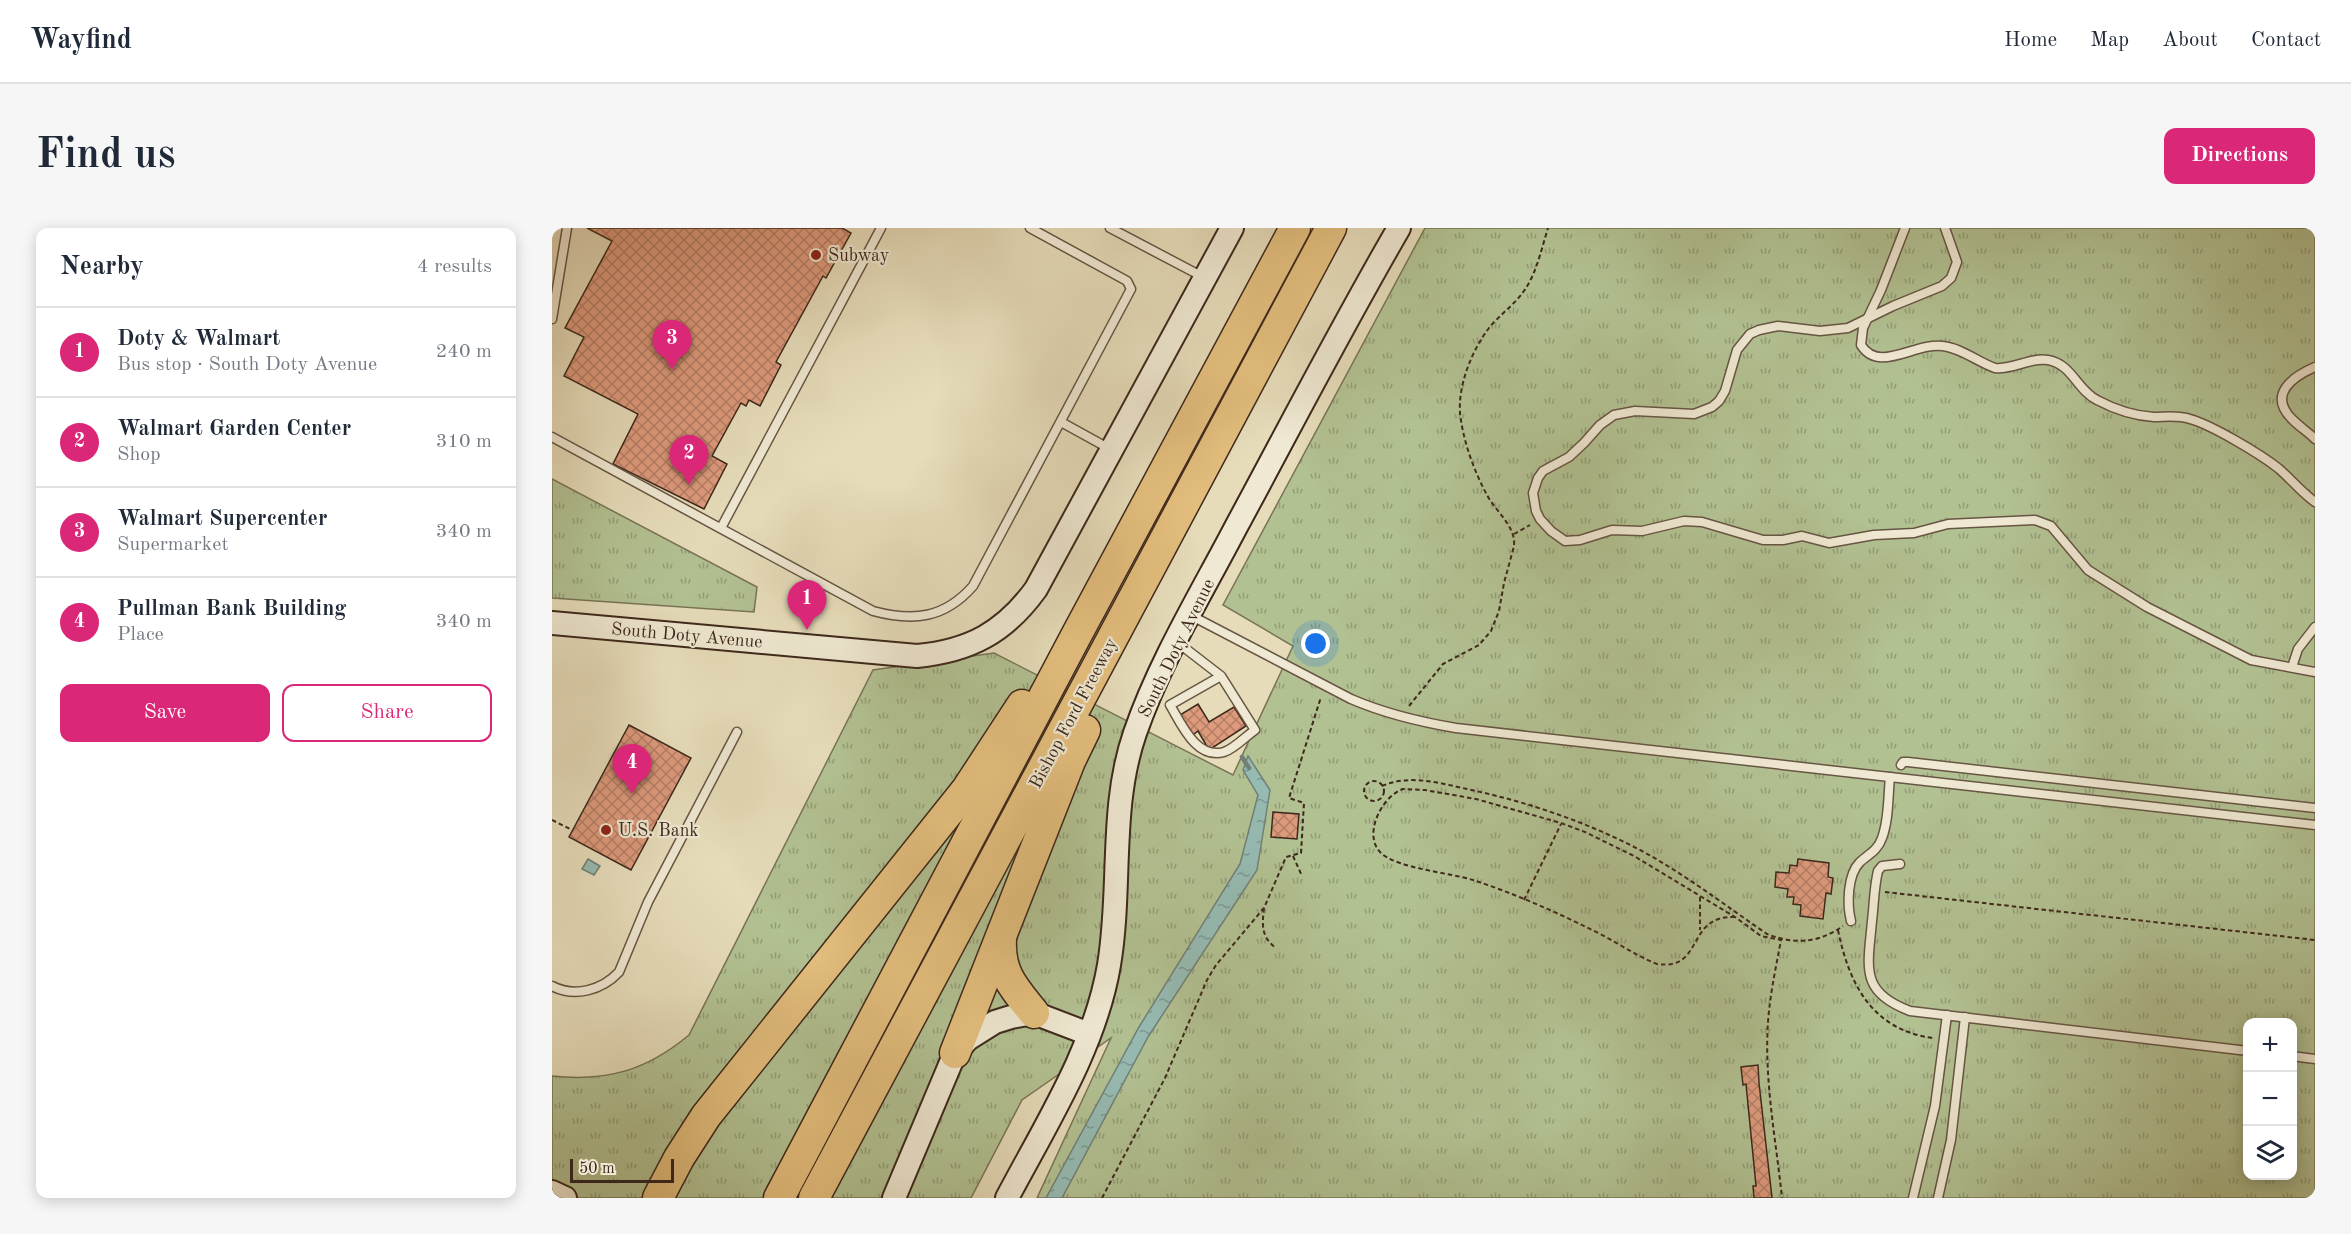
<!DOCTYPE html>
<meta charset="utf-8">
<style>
:root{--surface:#fff;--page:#f6f6f7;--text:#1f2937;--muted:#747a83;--line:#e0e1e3;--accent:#db2777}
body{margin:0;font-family:"Old Standard TT",serif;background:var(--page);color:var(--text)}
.controls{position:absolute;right:18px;bottom:18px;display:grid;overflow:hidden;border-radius:12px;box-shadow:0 3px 15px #0003}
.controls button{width:54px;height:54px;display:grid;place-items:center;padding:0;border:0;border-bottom:2px solid var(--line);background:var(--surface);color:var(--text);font:30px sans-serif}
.scale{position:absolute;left:18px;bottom:15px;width:104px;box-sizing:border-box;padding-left:6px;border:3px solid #3d281b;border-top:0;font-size:16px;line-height:21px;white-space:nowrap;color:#3d281b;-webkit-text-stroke:4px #efe8d2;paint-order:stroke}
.you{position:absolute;left:764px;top:416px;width:21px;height:21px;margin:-15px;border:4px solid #fff;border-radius:50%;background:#1a73e8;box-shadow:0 0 0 9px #1a73e833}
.badge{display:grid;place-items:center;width:39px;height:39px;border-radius:50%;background:var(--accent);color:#fff;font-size:20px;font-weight:700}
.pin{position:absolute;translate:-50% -50px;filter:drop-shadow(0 2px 3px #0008)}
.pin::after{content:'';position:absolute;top:32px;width:21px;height:18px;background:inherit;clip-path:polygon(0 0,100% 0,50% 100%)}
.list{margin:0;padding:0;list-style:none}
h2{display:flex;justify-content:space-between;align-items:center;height:78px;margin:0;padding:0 24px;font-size:26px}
h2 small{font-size:20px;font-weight:400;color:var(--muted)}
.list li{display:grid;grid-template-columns:39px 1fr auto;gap:18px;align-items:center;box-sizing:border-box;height:90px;padding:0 24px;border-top:2px solid var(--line)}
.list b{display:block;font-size:22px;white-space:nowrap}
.list p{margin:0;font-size:20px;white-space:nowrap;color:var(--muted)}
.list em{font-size:20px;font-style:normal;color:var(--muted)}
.actions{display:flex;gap:12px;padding:18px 24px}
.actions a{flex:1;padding:14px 0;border:2px solid var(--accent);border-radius:12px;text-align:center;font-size:21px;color:var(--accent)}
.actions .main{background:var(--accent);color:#fff}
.icon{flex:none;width:33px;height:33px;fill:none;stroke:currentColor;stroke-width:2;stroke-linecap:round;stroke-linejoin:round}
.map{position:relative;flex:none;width:1763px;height:970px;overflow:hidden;border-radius:12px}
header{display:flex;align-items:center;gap:36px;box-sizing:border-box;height:84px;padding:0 30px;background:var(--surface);border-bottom:2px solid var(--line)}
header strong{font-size:28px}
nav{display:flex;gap:33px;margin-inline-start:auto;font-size:21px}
.intro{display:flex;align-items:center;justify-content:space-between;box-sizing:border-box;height:144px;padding:0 36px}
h1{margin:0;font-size:42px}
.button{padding:15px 27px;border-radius:12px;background:var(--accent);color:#fff;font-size:21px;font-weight:700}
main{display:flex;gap:36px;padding:0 36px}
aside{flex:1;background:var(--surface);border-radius:12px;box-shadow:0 3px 15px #0003}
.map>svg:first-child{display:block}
.grass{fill:url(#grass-tufts);stroke:#787456;stroke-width:1.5;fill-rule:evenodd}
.water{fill:url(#water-ripples);stroke:#728076;stroke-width:1.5}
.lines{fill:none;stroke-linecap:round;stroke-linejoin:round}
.stream{stroke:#728076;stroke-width:4.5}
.building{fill:url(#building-cross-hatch);stroke:#3d281b;stroke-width:1.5}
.lane-casing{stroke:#675543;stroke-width:11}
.secondary-casing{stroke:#3d281b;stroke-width:26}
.highway-casing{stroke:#3d281b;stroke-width:33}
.path{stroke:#3d281b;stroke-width:2;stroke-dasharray:4.5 3;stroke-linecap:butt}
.lane{stroke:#efe8d2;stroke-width:8}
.secondary{stroke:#efe8d2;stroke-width:22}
.highway{stroke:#e3be7d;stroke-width:30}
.poi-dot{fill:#8f2418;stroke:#efe8d2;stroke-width:2}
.labels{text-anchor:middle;stroke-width:4.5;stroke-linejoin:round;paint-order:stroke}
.poi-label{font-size:18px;fill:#3d281b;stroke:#efe8d2;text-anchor:start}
.street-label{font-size:18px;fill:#3d281b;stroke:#efe8d2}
</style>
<header>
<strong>Wayfind</strong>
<nav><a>Home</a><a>Map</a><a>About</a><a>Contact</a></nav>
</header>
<div class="intro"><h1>Find us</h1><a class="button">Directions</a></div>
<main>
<aside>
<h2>Nearby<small>4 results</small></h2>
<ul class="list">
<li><span class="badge">1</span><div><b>Doty &amp; Walmart</b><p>Bus stop · South Doty Avenue</p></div><em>240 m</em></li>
<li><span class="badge">2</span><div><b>Walmart Garden Center</b><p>Shop</p></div><em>310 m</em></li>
<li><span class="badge">3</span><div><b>Walmart Supercenter</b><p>Supermarket</p></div><em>340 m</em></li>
<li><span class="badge">4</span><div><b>Pullman Bank Building</b><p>Place</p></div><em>340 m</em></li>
</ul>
<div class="actions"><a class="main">Save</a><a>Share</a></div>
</aside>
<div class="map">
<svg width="1763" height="970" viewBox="0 0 1763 970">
<defs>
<pattern id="grass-tufts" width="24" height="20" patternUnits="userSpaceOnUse" patternTransform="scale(1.5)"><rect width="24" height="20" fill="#b2c192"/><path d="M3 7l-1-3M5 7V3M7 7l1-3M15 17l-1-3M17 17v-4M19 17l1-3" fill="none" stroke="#929d76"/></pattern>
<pattern id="water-ripples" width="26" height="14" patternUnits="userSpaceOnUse" patternTransform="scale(1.5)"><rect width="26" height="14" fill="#96bbb3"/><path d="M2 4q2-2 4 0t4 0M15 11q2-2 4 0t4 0" fill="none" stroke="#7c9891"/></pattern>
<pattern id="building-cross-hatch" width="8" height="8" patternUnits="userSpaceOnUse" patternTransform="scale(1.5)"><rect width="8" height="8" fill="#dd9a7c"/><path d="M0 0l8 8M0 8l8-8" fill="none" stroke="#b47e65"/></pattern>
</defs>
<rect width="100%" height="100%" fill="#e6dcba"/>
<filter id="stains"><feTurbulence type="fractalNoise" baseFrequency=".00333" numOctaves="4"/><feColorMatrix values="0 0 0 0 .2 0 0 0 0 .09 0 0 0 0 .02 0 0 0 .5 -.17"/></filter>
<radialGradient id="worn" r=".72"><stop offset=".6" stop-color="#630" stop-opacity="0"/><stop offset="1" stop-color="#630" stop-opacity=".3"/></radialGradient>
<!-- grass -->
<g class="grass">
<path d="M873,0H1763V970H485L559,810L470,872L419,970H0V848C55,854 95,842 137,807L321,442L442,425L681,547L741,418L671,377ZM1696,794H1740V948H1696Z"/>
<polygon points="0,251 205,359 202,384 0,370"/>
</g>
<!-- water -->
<g class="water">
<polygon points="696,528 718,562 705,642 596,809 510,970 494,970 587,799 688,636 706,567 691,542"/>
<polygon points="36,631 48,638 42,647 30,641"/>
</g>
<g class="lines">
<!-- stream -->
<polyline class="stream" points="690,529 697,540"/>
</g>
<!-- building -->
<g class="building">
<polygon points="35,0 290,0 299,5 274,50 271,48 224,134 229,137 208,178 197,172 194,178 189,175 160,228 175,236 152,281 61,236 86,186 12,148 32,109 13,100 60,13"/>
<polygon points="646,476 657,494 682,479 694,498 657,522 646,503 641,507 628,487"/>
<polygon points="77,497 139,530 79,642 17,609"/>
<polygon points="721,584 747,586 745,611 719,609"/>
<polygon points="1246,631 1277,635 1276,649 1281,650 1279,666 1274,665 1271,691 1248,688 1249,677 1241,676 1242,669 1235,669 1236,661 1223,659 1224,644 1237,645 1238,637 1245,638"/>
<polygon points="1206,837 1207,855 1220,970 1202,970 1201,958 1204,958 1194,856 1191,857 1189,839"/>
</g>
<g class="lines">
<!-- lane casing -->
<g class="lane-casing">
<g id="lane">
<polyline points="558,0 653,50"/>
<path d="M1353,0L1329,62L1311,100L1309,117C1327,146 1363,114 1391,118C1409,120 1426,134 1443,140C1461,142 1478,129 1496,132C1520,136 1525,162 1545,172C1562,181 1583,188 1602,189C1614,189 1626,187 1638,191C1660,197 1708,226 1726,240C1739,251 1749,264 1763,274"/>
<polyline points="1393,0 1405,34 1399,50 1390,58 1341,78 1296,100 1268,103 1226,98 1207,102 1198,106 1185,122 1173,163 1167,173 1160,179 1142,186 1083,183 1062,187 1048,197 1032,215 1017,229 991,243 986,250 981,265 984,283 988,291 999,303 1013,313 1028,312 1060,302 1090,303 1132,293 1150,294 1211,312 1231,312 1250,308 1277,315 1322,307 1362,305 1396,296 1483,292 1499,298 1536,342 1595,379 1699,432 1763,444"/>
<polyline points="0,91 15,0"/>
<path d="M1763,139C1740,149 1715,167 1741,192C1748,199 1756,204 1763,211"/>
<polyline points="509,194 558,221"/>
<path d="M0,209L321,383C362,394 393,390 421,358L579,61L575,53L478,0"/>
<polyline points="169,300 329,0"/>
<path d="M638,387L799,471C834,486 868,494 904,500L1763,597"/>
<path d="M625,414L669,448L703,502C694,508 682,521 672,524C644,532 629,495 618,477L669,448"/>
<polyline points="1740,439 1746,421 1763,399"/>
<polyline points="1349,537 1351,534 1356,534 1763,580"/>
<path d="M1348,636L1330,638L1326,643C1322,659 1322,677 1320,693C1316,739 1307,764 1358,783L1696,823"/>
<path d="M1299,693C1295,677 1295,647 1308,634C1317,626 1326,622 1330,610C1337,592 1336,568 1338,549"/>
<path d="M0,758C23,770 50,762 67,744L96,674L185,504"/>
<polyline points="1740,828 1763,831"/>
<polyline points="1361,970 1383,878 1395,787"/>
<polyline points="1386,970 1399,912 1413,789"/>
</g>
</g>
<!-- secondary casing -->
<g class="secondary-casing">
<g id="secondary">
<path d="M0,395L365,428C418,423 453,404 484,361L680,0"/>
<polyline points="0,964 13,970"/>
<polyline points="342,970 403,825 416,811 443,794 459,789 482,785 537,806"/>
<path d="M455,970C494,896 543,820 557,737C570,660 557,580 583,505C608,433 649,366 684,299C738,199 790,98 847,0"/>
</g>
</g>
<!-- highway casing -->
<g class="highway-casing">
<g id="highway">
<path d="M449,711C447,745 462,760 482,785"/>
<polyline points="403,825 518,533 533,502"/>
<polyline points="106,970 127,930 154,888 415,561 470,477"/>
<polyline points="227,970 525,406 743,0"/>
<polyline points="262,970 779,0"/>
</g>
</g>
<!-- path -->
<g class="path">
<polyline points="962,306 978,297"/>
<path d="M857,478L891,436L927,417L939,403L947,383L952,355L962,318C964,298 944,284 935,267C922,243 911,213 908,185C906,157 920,122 937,100C948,86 964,76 974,60C985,43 990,19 996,0"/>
<circle cx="822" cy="563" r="10"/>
<path d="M830,558C858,546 887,555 915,561C976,574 1035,594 1090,623C1134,647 1174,678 1215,706C1243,717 1267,715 1291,698"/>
<polyline points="0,592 20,602"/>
<polyline points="741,628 750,648"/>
<polyline points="1333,664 1763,712"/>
<polyline points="1148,669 1148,702"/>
<polyline points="972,672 1009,596"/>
<path d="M712,680C710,697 709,709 724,720"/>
<path d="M1183,689C1133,687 1153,743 1105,736C1082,727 1062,712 1040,702C1002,683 961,665 921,652C899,645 844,640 829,625C810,607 830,568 851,561L873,562L924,571L1009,595L1033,604L1082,628L1183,689L1209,708L1229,712C1224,739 1218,766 1216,794C1212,852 1224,912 1230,970"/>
<path d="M1286,702C1297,756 1320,802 1381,810"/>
<polyline points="550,970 613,850 655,752 664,737 712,680 734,629 749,625 752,575 737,570 769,469"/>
</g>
<!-- lane -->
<use href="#lane" class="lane"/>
<!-- secondary -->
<use href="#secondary" class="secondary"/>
<!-- highway -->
<use href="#highway" class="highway"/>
</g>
<!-- markers -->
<g class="poi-dot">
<circle cx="264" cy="27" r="6"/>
<circle cx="54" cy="602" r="6"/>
</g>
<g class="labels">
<!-- poi labels -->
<g class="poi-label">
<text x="276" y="33">Subway</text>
<text x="66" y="608">U.S. Bank</text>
</g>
<!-- street labels -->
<g class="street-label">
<text transform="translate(135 407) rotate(5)" y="6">South Doty Avenue</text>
<text transform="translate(624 420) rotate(-64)" y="6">South Doty Avenue</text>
<text transform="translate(521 485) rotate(-62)" y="6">Bishop Ford Freeway</text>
</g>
</g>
<rect width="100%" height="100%" filter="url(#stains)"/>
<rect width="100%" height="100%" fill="url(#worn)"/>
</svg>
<div class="controls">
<button>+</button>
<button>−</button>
<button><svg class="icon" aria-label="layers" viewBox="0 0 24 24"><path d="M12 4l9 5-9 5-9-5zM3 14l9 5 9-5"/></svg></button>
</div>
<div class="scale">50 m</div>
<div class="you"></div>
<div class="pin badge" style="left:255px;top:402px">1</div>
<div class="pin badge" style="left:137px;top:257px">2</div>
<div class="pin badge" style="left:120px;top:142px">3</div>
<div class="pin badge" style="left:80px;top:566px">4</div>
</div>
</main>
